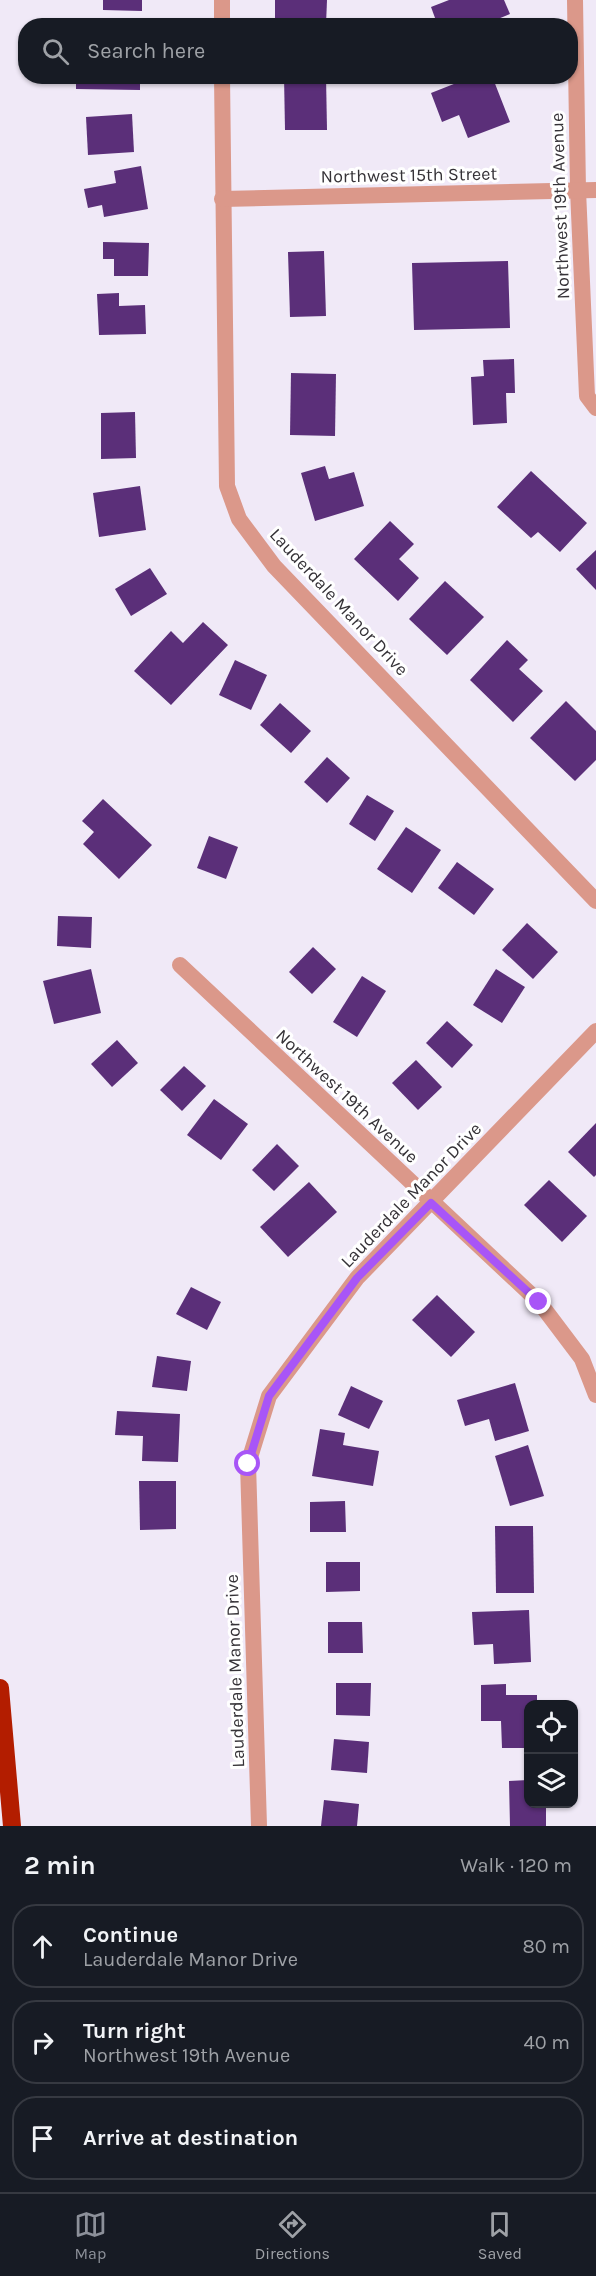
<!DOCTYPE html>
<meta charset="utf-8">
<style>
:root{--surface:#171b24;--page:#242831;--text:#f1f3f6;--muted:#9ea1a6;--line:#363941;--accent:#8c9099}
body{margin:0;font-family:Karla,sans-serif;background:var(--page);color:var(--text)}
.controls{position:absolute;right:18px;bottom:18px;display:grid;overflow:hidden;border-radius:12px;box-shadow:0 2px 4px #0004}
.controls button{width:54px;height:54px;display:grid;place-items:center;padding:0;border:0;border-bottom:2px solid var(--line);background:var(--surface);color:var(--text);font:30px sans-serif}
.stop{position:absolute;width:18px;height:18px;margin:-14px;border:4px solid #a855f7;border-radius:50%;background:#fff}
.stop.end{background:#a855f7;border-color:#fff;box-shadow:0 2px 6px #0008}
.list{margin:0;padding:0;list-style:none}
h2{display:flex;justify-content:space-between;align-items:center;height:78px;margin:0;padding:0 24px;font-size:26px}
h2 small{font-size:20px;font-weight:400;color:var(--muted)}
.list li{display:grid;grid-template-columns:39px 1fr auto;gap:18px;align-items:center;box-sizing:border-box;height:84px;margin:0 12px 12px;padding:0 12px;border:2px solid var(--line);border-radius:24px}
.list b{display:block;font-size:22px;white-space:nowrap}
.list p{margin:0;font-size:20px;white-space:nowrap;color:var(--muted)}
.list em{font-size:20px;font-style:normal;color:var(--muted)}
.icon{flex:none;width:33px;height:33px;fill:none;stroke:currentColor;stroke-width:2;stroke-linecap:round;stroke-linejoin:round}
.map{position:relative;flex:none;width:596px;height:1826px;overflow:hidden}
.search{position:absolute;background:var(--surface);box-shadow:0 2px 4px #0004;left:18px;right:18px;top:18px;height:66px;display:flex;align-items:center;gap:15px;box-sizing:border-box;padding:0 21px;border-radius:24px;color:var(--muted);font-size:22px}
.sheet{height:366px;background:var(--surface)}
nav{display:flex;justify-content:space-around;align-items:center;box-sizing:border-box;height:84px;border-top:2px solid var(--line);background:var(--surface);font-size:16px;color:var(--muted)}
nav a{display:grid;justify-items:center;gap:3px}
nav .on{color:var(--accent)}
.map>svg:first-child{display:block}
.building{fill:#5b2f79}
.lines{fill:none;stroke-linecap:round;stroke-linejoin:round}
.minor{stroke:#db988a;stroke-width:16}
.motorway{stroke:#b31d00;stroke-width:18}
.route{stroke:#a855f7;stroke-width:8}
.labels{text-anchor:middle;stroke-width:6;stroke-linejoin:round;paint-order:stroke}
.street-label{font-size:18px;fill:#353237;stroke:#fff}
</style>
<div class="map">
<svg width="596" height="1826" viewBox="0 0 596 1826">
<rect width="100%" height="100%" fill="#f0e9f7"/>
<!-- building -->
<g class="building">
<polygon points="103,0 142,0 142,11 103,10"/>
<polygon points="275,0 327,0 326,25 275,24"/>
<polygon points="449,0 504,0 510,14 481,26 438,26 431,7"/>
<polygon points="76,76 140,76 140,90 76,89"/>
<polygon points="284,76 326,76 327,130 285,130"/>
<polygon points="474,76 492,76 510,122 468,138 459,115 442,122 431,93"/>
<polygon points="132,114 134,152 88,155 86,117"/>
<polygon points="141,166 148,209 104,217 102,205 88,208 84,189 116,183 114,171"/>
<polygon points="103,242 149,243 148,276 114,276 114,259 103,259"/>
<polygon points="324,251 326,316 290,317 288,252"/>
<polygon points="508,261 510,328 414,330 412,263"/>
<polygon points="119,293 119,306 145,305 146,334 99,335 97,294"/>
<polygon points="514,359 515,393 506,393 507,423 473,425 471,377 484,376 483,360"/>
<polygon points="291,373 336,374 335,436 290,435"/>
<polygon points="135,412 136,458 101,459 101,413"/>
<polygon points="325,466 329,479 354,472 364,506 315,521 301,473"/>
<polygon points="531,471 587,523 560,552 538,532 531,538 497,507"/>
<polygon points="140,486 146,530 99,537 93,493"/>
<polygon points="390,521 414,544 399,559 419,578 398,601 354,559"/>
<polygon points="596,550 596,590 576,569"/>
<polygon points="150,568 167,594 131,616 115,589"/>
<polygon points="445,581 484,617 447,655 409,619"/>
<polygon points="203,622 228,645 171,705 134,671 171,631 183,643"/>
<polygon points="507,640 528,660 519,669 543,691 513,722 470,680"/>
<polygon points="235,660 267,675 251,710 219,695"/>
<polygon points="566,701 596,731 596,760 575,781 530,738"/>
<polygon points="280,703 311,731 291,753 260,725"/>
<polygon points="327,757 350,778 327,803 304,782"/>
<polygon points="367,795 394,811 375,841 349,824"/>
<polygon points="103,799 152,845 119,879 83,844 94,832 82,821"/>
<polygon points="406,827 441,850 412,893 377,869"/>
<polygon points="209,836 238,847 226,879 197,868"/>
<polygon points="457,862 494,889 474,915 438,888"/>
<polygon points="58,916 92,917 91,948 57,946"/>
<polygon points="527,923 558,952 533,979 502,950"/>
<polygon points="313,947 336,969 312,994 289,972"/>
<polygon points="91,969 101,1013 54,1024 43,981"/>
<polygon points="496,969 525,987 502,1023 473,1005"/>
<polygon points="362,976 386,991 357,1037 333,1022"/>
<polygon points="447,1021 473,1045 452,1068 426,1043"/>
<polygon points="117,1040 138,1063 112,1087 91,1064"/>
<polygon points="416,1060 442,1087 418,1110 392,1083"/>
<polygon points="184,1066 206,1086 182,1111 160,1090"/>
<polygon points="214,1099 248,1124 221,1160 187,1135"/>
<polygon points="596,1123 596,1175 594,1177 568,1152"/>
<polygon points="277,1144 299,1166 274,1191 252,1170"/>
<polygon points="549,1180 587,1216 562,1242 524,1205"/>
<polygon points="309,1182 337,1212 288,1257 260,1227"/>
<polygon points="191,1287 221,1302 207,1330 176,1314"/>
<polygon points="437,1295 475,1332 451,1357 412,1320"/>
<polygon points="157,1356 191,1361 187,1391 152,1387"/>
<polygon points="515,1383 529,1431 495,1441 489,1419 465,1426 457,1400"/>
<polygon points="351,1386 383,1401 369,1429 338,1415"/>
<polygon points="117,1411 180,1414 178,1462 142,1461 143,1436 115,1435"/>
<polygon points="320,1429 345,1433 343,1445 379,1451 373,1486 312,1476"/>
<polygon points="528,1445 544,1496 510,1506 495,1456"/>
<polygon points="139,1481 176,1481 176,1529 140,1530"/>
<polygon points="345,1501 346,1532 310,1532 310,1502"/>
<polygon points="495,1526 533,1526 534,1593 496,1593"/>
<polygon points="326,1562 360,1562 360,1591 326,1592"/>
<polygon points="529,1610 531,1662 494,1664 493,1644 474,1645 472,1612"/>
<polygon points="328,1622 362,1622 363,1653 328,1653"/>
<polygon points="336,1683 371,1683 370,1716 336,1715"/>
<polygon points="506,1684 506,1695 537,1695 537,1704 528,1704 528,1748 502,1748 501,1721 481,1721 481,1685"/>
<polygon points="334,1739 369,1742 367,1773 331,1770"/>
<polygon points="528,1780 528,1804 546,1804 546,1826 510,1826 509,1781"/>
<polygon points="324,1800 359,1804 357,1826 321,1826"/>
</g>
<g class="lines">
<!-- minor -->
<g class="minor">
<polyline points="222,0 222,26"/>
<polyline points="575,0 578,190 587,396 596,408"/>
<polyline points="222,76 227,486 239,519 274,566 596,901"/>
<polyline points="222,199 596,190"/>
<polyline points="180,965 539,1302 582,1359 596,1395"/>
<polyline points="259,1826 248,1464 269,1396 357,1278 596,1031"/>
</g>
<!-- motorway -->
<polyline class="motorway" points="0,1688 12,1826"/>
</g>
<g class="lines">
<!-- route -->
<polyline class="route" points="248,1464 269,1396 357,1278 431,1203 539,1302"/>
</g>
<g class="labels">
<!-- street labels -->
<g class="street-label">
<text transform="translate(409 175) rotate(-1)" y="6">Northwest 15th Street</text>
<text transform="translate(560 206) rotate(-92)" y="6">Northwest 19th Avenue</text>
<text transform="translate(339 602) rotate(47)" y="6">Lauderdale Manor Drive</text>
<text transform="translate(347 1096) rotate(43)" y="6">Northwest 19th Avenue</text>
<text transform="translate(411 1195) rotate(-46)" y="6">Lauderdale Manor Drive</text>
<text transform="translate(235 1671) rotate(-92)" y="6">Lauderdale Manor Drive</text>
</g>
</g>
</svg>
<div class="controls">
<button><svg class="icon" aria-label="locate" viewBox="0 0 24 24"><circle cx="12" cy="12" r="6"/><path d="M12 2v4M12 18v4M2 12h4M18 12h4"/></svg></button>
<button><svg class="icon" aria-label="layers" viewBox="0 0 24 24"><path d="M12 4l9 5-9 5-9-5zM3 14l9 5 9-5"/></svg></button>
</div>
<div class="stop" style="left:248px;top:1464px"></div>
<div class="stop end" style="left:539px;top:1302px"></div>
<div class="search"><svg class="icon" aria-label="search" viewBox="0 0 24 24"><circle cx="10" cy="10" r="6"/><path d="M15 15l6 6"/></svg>Search here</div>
</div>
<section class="sheet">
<h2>2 min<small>Walk · 120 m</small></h2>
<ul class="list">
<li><svg class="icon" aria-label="ahead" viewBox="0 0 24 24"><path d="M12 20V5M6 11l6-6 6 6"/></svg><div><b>Continue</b><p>Lauderdale Manor Drive</p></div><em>80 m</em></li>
<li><svg class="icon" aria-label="right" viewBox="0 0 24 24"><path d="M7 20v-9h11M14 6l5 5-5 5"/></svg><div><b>Turn right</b><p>Northwest 19th Avenue</p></div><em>40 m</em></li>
<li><svg class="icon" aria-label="arrive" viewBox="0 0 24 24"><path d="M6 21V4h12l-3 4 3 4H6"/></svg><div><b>Arrive at destination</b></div></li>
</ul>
</section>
<nav>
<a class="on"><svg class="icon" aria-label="map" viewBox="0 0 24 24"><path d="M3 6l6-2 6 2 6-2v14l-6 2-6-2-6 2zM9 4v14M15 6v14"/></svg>Map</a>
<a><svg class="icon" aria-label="directions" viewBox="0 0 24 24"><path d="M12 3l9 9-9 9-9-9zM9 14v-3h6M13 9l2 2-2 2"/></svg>Directions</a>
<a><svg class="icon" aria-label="saved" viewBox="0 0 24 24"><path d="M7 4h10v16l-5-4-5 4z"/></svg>Saved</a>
</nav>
